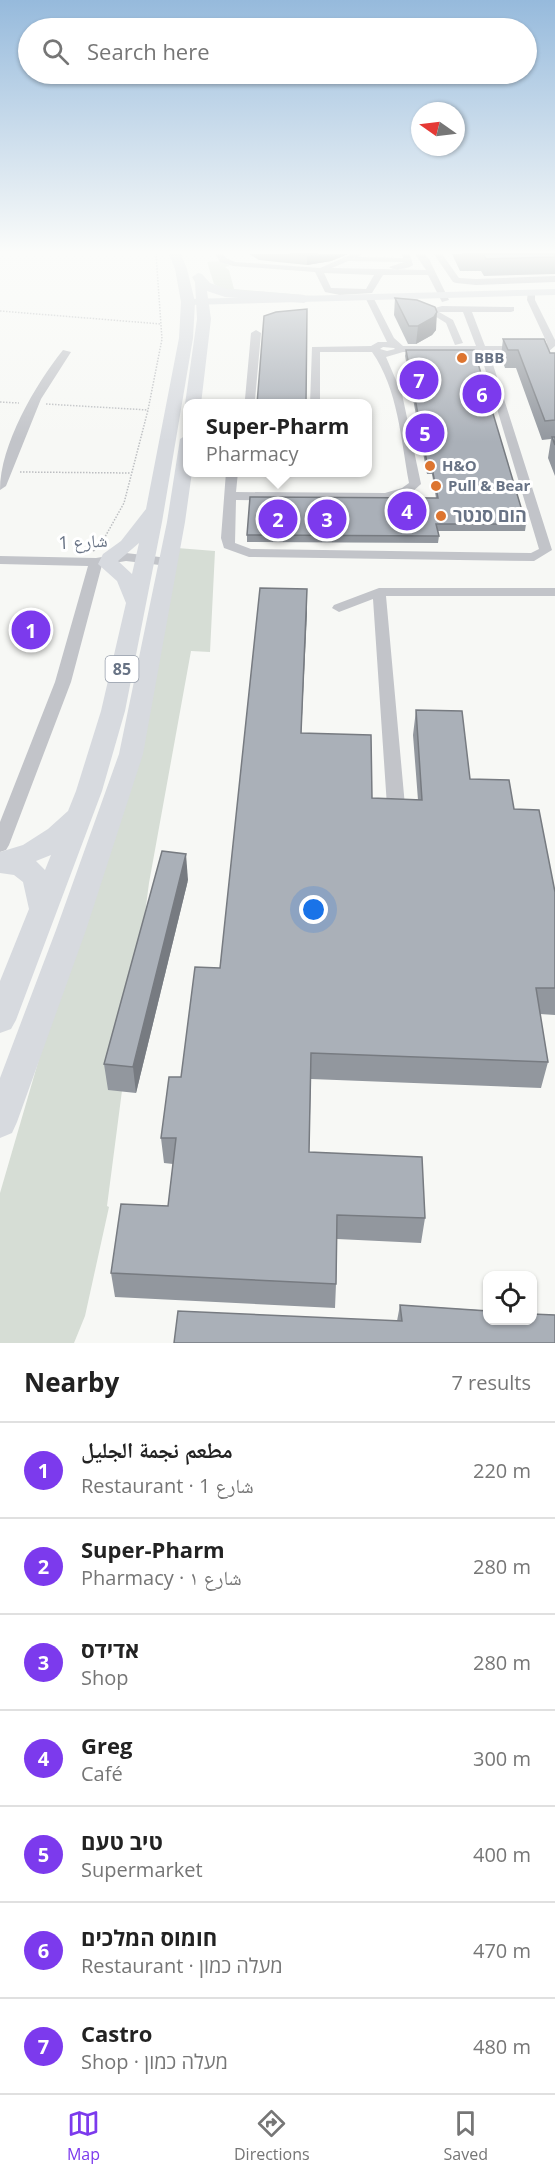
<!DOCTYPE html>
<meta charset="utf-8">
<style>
:root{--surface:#fff;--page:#f6f6f6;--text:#222;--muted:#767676;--line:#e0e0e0;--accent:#7c3aed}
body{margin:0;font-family:"Open Sans","Noto Naskh Arabic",Heebo,sans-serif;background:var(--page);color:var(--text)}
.controls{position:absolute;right:18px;bottom:18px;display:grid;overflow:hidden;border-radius:12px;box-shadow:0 2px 4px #0004}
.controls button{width:54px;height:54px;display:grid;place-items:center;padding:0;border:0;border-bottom:2px solid var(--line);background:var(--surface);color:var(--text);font:30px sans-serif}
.compass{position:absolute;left:411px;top:102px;width:54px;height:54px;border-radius:50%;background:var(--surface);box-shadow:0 2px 4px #0004;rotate:284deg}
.you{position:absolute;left:314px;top:910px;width:21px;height:21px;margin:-15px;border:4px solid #fff;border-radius:50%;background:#1a73e8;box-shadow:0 0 0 9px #1a73e833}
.badge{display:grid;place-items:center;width:39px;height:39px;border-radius:50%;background:var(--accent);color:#fff;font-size:20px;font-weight:700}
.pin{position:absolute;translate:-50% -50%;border:3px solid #fff;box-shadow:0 2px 6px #0006}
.popup{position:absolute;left:183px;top:399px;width:189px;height:78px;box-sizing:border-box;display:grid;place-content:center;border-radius:12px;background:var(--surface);filter:drop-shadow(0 2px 4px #0005);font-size:20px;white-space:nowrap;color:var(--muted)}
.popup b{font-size:22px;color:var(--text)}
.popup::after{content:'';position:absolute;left:50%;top:100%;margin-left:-12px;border:12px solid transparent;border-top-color:var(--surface)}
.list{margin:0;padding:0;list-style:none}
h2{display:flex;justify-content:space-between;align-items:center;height:78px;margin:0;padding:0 24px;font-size:26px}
h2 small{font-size:20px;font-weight:400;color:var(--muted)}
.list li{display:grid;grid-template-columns:39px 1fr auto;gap:18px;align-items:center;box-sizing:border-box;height:96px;padding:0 24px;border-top:2px solid var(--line)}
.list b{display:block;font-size:22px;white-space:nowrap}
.list p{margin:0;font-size:20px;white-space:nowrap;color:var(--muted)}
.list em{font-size:20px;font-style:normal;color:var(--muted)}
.icon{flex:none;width:33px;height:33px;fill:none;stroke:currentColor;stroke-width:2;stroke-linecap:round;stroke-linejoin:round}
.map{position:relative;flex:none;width:555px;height:1343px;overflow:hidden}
.search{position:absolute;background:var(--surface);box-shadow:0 2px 4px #0004;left:18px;right:18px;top:18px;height:66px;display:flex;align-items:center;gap:15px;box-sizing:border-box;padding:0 21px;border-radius:33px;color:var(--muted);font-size:22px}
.sheet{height:750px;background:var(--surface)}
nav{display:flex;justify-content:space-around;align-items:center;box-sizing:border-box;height:84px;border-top:2px solid var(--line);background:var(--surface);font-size:16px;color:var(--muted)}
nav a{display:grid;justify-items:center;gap:3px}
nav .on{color:var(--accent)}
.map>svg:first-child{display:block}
.green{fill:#d6ddd5}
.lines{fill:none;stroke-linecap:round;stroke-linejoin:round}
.path-far1{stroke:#bcbec1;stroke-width:1.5;stroke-dasharray:1.5 1.5;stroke-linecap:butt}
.path{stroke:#bcbec1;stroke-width:2;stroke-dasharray:3 3;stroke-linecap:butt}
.minor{fill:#c2c4c9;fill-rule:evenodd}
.major{fill:#d7dadf;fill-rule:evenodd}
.highway{fill:#d7dadf;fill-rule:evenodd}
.wall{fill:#92979e}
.shaded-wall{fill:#777b81}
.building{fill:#aab0b8;stroke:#777b81;stroke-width:1.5}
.poi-dot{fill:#dd7530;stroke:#fff;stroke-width:2}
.labels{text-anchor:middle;stroke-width:6;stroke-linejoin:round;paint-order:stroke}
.far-poi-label{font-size:15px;font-weight:bold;fill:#687385;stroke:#fff;text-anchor:start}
.shield{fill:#fff;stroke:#959daa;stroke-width:1.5}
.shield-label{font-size:16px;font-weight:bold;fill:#687385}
.poi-label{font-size:18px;font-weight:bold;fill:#687385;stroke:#fff;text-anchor:start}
.street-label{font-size:18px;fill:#687385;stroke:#fff}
</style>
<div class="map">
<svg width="555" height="1343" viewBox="0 0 555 1343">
<rect width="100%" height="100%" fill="#f7f8f5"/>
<!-- green -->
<g class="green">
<polygon points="221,261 230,266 225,267 229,270 234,289 316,296 227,292 214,284 207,262"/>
<polygon points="177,548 215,551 210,652 191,651 149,883 107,1206 109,1207 85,1316 74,1343 0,1343 0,1193 48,1028"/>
</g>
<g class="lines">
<!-- path-far1 -->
<g class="path-far1">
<polyline points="0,311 161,324"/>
<polyline points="0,402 19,403"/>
<polyline points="46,404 148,410"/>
<polyline points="20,472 131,473"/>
<polyline points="101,544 124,503 148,410 162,339 156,254"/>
</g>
<!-- path -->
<polyline class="path" points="93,551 102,543"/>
<!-- minor -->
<g class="minor">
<path d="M215,254H223L226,258L235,262L320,268L352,254H362L358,257L403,258L402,254H410L413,265C408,269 394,271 389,267L404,262L348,261L332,268L426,270L415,254H424L429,259L449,300L442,302L428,275H383L372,293L340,295L325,292L315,272L233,266L220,262ZM324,273L374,275L366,289L331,288Z"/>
<polygon points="434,254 442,254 459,278 476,279 555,276 555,282 476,285 456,283 453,282"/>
<path d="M528,291L535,293V300L555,340V346L548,352H489L552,550L534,561L249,557L224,548L221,538L226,472H238L236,492L385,493L402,488L409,483C401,440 398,389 372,352H320V404H310L312,347L371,346L378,342H387L365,297L366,295H372L394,338L403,346H476L463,312H439L453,320L463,343L455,345L446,323L430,313L431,309L442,306L514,307V311L511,312H472L485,346H545L547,343L527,300ZM383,347L394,348L395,349L387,351L380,349ZM403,352H480L539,549L531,553L251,549L235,543L236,500L386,501L410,494L421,484L402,394L386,357Z"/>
<polygon points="256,330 261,333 255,400 252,404 240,404 245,399 251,333"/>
<path d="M63,350L71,352L41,399L6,486L0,490C0,445 35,385 63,350Z"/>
<polygon points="126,553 168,558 175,562 168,566 126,561 102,565 71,682 9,845 6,850 0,852 0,822 55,682 88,566 0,564 0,556 96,558"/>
<polygon points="379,588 555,588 555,596 386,596 405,806 402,810 390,810 387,806 373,599 339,612 332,608 334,605"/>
</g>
<!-- major -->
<polygon class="major" points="555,289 555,295 188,305 182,302 188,299"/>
<!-- highway -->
<g class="highway">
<path d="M169,254H181L187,269L195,302L193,338L162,522L125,711L102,791L16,1020L11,1029L0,1033V981L29,909L23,882L14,875L0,873V852L23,845L48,829L68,811L76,791L101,711L126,603L117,581L98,564L103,554L121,541L146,509L179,338L181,302L175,269ZM139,543L132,574L118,561ZM51,855L45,870L36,861Z"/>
<polygon points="198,273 202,274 210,283 227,289 304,295 311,299 304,303 225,297 207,291 211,319 201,404 188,404 188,407 185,404 197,319 195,282 192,277"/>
<polygon points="188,434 188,472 192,472 185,522 143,754 86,930 17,1122 12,1133 0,1138 0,1078 56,930 119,754 167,522 180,439"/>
</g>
</g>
<!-- wall -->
<g class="wall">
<polygon points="249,254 348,254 331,261 307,265 259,260"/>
<polygon points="452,254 555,254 555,274 484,276 481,271 460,271"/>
<polygon points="395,298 436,330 432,335 416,344 408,344 394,315"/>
<polygon points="503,339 550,353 555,353 555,476 548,458 551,439 542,440 516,368 505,368 501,356"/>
<polygon points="406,350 526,524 525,531 438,531 439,536 438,543 247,542 247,535 436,498 432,474 427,474 405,356"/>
<polygon points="307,589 301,733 372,798 418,800 413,735 416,710 470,779 514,809 555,892 555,1015 540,1014 548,1062 541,1088 311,1079 309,1152 425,1218 421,1243 337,1239 336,1284 335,1308 115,1297 111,1273 168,1206 173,1164 164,1163 161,1138 220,968"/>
<polygon points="188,880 136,1093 108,1090 104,1064"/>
<polygon points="400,1305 555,1315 397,1321"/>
</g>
<!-- shaded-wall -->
<g class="shaded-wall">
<polygon points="318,254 348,254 331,261 307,265 307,256"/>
<polygon points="437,312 436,330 432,335 416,344 418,326"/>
<polygon points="307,589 307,613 300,758 301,733"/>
<polygon points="186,854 188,880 136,1093 133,1067"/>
</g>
<!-- building -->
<g class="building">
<polygon points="290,254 318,254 307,256"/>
<polygon points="462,254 555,254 555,257 486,259 483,254"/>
<polygon points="395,298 417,300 435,307 437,312 434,317 418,326 409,326"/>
<polygon points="307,309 306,404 257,404 264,316 276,312"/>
<polygon points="503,339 544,339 550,353 555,353 555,420 545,421 518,350 508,350"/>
<polygon points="406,350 474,350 526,524 436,524 439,536 247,535 250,497 438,498 432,468 428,468"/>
<polygon points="552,437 555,437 555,445"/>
<polygon points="260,588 307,589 301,733 371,735 372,798 422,800 416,710 462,711 470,779 509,780 514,809 539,810 555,892 555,988 536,988 548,1062 311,1053 309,1152 422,1157 425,1218 337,1215 336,1284 111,1273 121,1204 168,1206 176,1138 161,1138 169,1077 181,1077 195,967 220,968"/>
<polygon points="162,851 186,854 133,1067 104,1064"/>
<polygon points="400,1305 488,1311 488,1320 532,1320 532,1314 555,1315 555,1343 174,1343 178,1311 402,1321"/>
</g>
<!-- sky -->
<linearGradient id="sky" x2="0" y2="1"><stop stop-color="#96badc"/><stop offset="0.57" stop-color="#fbfcfa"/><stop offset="1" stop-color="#fbfcfa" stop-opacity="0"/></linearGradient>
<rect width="555" height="442" fill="url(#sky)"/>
<!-- markers -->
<g class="poi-dot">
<circle cx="462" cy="358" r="6"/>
<circle cx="430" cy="466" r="6"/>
<circle cx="436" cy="486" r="6"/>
<circle cx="441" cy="516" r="6"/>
</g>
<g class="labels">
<!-- far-poi labels -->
<g class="far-poi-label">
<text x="474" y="363">BBB</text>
<text x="442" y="471">H&amp;O</text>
<text x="448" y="491">Pull &amp; Bear</text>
</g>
<!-- shield labels -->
<rect class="shield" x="105.5" y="656" width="33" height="26" rx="4.5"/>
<g class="shield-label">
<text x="122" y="675">85</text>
</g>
<!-- poi labels -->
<g class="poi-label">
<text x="453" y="522">הום סנטר</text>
</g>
<!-- street labels -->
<g class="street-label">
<text transform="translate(83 542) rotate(-3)" y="6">شارع 1</text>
</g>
</g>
</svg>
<div class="controls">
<button><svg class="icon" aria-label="locate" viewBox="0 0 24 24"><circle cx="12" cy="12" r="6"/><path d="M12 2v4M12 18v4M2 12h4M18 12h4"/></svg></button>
</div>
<svg class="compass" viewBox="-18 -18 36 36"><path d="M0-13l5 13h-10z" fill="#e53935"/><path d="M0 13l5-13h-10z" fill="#767676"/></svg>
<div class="you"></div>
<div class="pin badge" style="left:31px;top:630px">1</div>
<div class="pin badge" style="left:278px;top:519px">2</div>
<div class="popup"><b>Super-Pharm</b>Pharmacy</div>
<div class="pin badge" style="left:327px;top:519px">3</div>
<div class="pin badge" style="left:407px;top:511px">4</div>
<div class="pin badge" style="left:425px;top:433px">5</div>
<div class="pin badge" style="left:482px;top:394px">6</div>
<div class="pin badge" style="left:419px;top:380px">7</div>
<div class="search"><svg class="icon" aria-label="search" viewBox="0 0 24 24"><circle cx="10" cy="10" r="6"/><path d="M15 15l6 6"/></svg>Search here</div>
</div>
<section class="sheet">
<h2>Nearby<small>7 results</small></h2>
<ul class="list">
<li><span class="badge">1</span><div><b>مطعم نجمة الجليل</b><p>Restaurant · شارع 1</p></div><em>220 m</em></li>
<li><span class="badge">2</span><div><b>Super-Pharm</b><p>Pharmacy · شارع ١</p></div><em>280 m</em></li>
<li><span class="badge">3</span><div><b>אדידס</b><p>Shop</p></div><em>280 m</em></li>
<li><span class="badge">4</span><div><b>Greg</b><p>Café</p></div><em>300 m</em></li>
<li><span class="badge">5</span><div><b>טיב טעם</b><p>Supermarket</p></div><em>400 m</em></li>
<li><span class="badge">6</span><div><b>חומוס המלכים</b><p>Restaurant · מעלה כמון</p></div><em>470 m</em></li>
<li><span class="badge">7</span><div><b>Castro</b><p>Shop · מעלה כמון</p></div><em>480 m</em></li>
</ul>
</section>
<nav>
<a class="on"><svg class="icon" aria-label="map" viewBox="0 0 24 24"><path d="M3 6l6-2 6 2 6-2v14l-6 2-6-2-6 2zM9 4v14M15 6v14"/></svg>Map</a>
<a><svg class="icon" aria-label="directions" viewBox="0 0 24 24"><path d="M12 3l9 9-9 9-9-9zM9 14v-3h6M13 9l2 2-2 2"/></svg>Directions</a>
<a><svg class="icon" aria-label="saved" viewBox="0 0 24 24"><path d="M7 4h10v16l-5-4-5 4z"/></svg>Saved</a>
</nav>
